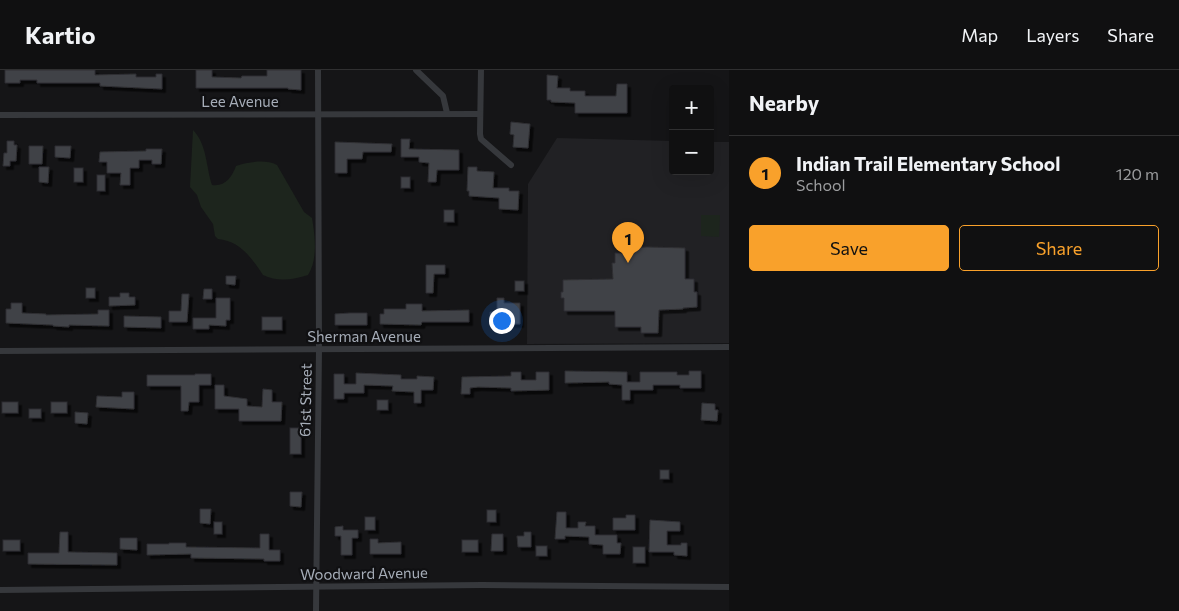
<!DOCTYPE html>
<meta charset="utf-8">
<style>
:root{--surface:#101011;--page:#19191a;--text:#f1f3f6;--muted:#9c9d9f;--line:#303031;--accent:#f9a12b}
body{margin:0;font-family:Commissioner,sans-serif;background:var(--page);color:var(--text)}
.controls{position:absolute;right:15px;top:15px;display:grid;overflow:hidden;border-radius:5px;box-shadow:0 5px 20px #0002}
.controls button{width:45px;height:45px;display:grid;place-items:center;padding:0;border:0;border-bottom:1px solid var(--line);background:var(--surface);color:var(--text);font:25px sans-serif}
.you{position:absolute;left:501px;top:250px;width:18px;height:18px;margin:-12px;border:4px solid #fff;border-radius:50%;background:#1a73e8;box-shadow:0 0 0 8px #1a73e833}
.badge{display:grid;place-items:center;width:32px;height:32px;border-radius:50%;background:var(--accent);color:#111;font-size:16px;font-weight:700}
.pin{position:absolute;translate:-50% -41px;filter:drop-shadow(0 1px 2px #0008)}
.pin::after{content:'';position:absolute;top:26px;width:18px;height:15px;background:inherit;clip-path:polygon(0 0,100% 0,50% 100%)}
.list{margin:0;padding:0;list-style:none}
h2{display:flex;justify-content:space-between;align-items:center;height:65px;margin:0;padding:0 20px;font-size:21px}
h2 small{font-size:16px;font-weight:400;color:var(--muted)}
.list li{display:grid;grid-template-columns:32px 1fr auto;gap:15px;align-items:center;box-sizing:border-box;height:75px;padding:0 20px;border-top:1px solid var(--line)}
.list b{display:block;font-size:19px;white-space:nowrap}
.list p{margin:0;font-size:16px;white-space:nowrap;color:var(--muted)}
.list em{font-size:16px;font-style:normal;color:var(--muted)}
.actions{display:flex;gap:10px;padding:15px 20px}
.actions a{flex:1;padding:11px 0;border:1px solid var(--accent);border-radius:5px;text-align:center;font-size:18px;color:var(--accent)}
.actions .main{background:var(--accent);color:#111}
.map{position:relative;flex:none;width:729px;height:541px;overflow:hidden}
header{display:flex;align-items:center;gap:30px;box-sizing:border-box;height:70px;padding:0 25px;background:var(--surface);border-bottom:1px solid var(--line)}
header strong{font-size:24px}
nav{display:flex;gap:28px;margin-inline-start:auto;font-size:18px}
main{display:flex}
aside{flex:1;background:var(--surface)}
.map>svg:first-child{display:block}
.built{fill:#212124}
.green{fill:#1d251d}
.building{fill:#414347;stroke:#2f2f33;filter:url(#shadow)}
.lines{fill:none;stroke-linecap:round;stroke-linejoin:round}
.minor{stroke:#36383c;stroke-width:6}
.labels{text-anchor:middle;stroke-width:4.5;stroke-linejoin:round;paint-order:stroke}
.street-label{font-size:15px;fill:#a6adb8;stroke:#101012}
</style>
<header>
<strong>Kartio</strong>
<nav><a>Map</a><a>Layers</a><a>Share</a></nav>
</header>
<main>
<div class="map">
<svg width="729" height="541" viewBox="0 0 729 541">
<defs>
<filter id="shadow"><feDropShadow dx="3.5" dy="3.5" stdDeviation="0" flood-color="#0009"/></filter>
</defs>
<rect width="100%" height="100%" fill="#151517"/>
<!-- built -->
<polygon class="built" points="557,68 673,71 673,101 710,101 710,72 729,72 729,273 527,274 528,114"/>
<!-- green -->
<g class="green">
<path d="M193,60C207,74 206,97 212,115C225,117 232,107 236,96C249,92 265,89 277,95L304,142L312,148C315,165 318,190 308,205C293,210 277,212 263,205C251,187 240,171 218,169L215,166L213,154L201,137L197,125L190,117Z"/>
<polygon points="701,145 720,145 719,167 701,166"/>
</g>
<!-- building -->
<g class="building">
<polygon points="5,0 95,0 95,5 136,4 136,7 156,7 156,4 162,4 162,19 100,16 100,13 37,13 37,10 20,10 20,13 5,13"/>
<polygon points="196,0 212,0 212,7 241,8 242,6 267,6 267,0 301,0 301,20 288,19 288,18 196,18"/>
<polygon points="547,5 558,6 557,18 570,18 570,21 585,21 585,26 616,26 617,14 627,14 627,43 575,43 575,33 551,32 551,30 547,30"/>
<polygon points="511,52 530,54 528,78 513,77 514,65 510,64"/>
<polygon points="401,69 410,69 409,79 459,80 459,100 437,100 436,112 428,112 429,93 419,92 419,87 401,87"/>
<polygon points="7,71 14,71 14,75 17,75 16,91 10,91 10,96 3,96 4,83 7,83"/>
<polygon points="335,72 392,74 391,82 363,82 362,89 347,89 347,103 335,103"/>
<polygon points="29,76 43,76 42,94 29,94"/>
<polygon points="55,76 71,76 70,88 55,87"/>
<polygon points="146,79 162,79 161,94 152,94 152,90 139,90 139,98 130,98 130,115 120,115 121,103 107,103 107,92 99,92 100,82 146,81"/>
<polygon points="39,97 49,97 48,113 39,112"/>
<polygon points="468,97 477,97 477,101 494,102 493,118 509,118 509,121 519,121 518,140 499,139 499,128 469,126 469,121 467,121"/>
<rect x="74" y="98" width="9" height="14"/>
<rect x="97" y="105" width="8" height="16"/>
<rect x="401" y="107" width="9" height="11"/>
<rect x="444" y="140" width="10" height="12"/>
<polygon points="647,177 685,178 685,209 694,209 694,222 697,222 697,237 683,238 683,239 659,240 658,263 641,263 641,257 615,257 615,241 564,241 564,228 561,228 561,222 563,222 563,210 613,209 612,193 615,193 615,183 626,183 626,178"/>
<polygon points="426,195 445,195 445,204 434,204 433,223 426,223"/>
<polygon points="226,206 236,206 235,215 226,214"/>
<rect x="515" y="211" width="9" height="10"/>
<rect x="86" y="218" width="9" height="10"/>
<polygon points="204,219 212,219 212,229 203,229"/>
<polygon points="120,223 129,223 129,227 135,227 135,235 109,236 109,227 120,227"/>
<polygon points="182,224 189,224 187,252 169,252 169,241 181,241"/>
<polygon points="216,228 230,228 230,250 226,250 226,256 209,255 209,259 193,259 193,248 216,248"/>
<polygon points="497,228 504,228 504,233 520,233 520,254 490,254 490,242 497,242"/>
<polygon points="11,233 22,233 22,243 46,244 46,245 98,244 98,240 109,240 109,256 69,255 69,257 53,256 53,255 6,253 6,239 11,239"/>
<polygon points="406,234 422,234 422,241 469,240 469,252 422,252 421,255 380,254 380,244 384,244 384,239 406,239"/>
<polygon points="350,243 367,243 367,255 335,255 335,244"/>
<polygon points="124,246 161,247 161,258 124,257"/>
<rect x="262" y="247" width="20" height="13"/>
<polygon points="565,301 627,302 627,312 640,312 640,302 677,302 677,305 689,305 689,301 701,301 701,318 680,318 680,315 653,315 653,320 630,320 630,330 622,330 622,315 609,314 609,312 565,313"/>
<polygon points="511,302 521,302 521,310 536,310 536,302 549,302 549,320 511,321 511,318 478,317 470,318 470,324 461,324 462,307 511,306"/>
<polygon points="356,303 401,305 401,309 417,309 417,306 434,307 433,320 421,320 421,333 414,333 414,322 392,321 393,316 364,315 364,323 344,323 344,329 334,329 334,304 344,304 344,314 356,314"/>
<polygon points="195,304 211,304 211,315 199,315 199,332 189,332 188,341 181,341 181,316 147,316 147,305 195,305"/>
<polygon points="215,315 224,315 224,326 247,329 247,336 262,337 263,319 272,320 272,332 282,332 281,351 239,351 239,339 215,339"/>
<polygon points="122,322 134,322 134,339 96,337 97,326 122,327"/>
<rect x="377" y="330" width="11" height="10"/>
<rect x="2" y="332" width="16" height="11"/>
<rect x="51" y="332" width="16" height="11"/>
<polygon points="702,333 715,334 715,340 718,340 717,351 701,350"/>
<rect x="29" y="339" width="12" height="9"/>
<polygon points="75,342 88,343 87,354 75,353"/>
<rect x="290" y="358" width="11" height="26"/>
<rect x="660" y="400" width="9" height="9"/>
<polygon points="290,422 302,422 301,437 290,436"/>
<polygon points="200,439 211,439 210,454 200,453"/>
<rect x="487" y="440" width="9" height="12"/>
<polygon points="557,442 566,442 566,458 578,458 578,452 586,452 585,456 595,456 595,465 617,465 617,473 621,473 620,484 603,484 603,475 589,474 589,467 565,466 565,469 555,469"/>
<polygon points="626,445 635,445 635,460 613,460 613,448 626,448"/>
<rect x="365" y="447" width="10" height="13"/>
<polygon points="650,450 680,452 680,461 667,461 667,475 681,475 681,473 687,473 687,486 674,485 674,482 649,482"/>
<rect x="214" y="452" width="8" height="12"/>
<polygon points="343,456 343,460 358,460 358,468 352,468 352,485 341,485 341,466 335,466 335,457"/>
<polygon points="60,462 68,462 68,482 117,483 117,495 28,494 28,483 59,483"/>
<polygon points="524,462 531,462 531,477 518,477 517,466 524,466"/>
<polygon points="260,464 269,464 269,480 280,480 280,491 264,491 264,489 191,488 191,484 147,485 147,474 169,474 169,473 186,473 186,477 260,478"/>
<polygon points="492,464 503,464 503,481 491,481"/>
<polygon points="120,468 137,468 137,480 120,479"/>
<polygon points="370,469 378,469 378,473 401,472 401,484 370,484"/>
<rect x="3" y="470" width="17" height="11"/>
<rect x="462" y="470" width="16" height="12"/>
<rect x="536" y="476" width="11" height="10"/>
<rect x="633" y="477" width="12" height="16"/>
</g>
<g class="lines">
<!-- minor -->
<g class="minor">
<polyline points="416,0 443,26 447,43"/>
<polyline points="481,0 480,64 481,69 511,95"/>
<polyline points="0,45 480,44"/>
<polyline points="0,281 729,277"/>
<polyline points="0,520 482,515 729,517"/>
<polyline points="316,541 319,279 318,0"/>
</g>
</g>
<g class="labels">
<!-- street labels -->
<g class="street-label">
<text x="240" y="37">Lee Avenue</text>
<text x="364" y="272">Sherman Avenue</text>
<text transform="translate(306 330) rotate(-89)" y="5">61st Street</text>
<text transform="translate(364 504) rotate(-1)" y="5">Woodward Avenue</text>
</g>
</g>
</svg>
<div class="controls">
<button>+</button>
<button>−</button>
</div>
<div class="you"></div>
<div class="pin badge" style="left:628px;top:193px">1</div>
</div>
<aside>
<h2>Nearby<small></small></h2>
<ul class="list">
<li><span class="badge">1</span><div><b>Indian Trail Elementary School</b><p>School</p></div><em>120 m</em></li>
</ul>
<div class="actions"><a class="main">Save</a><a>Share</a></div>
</aside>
</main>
